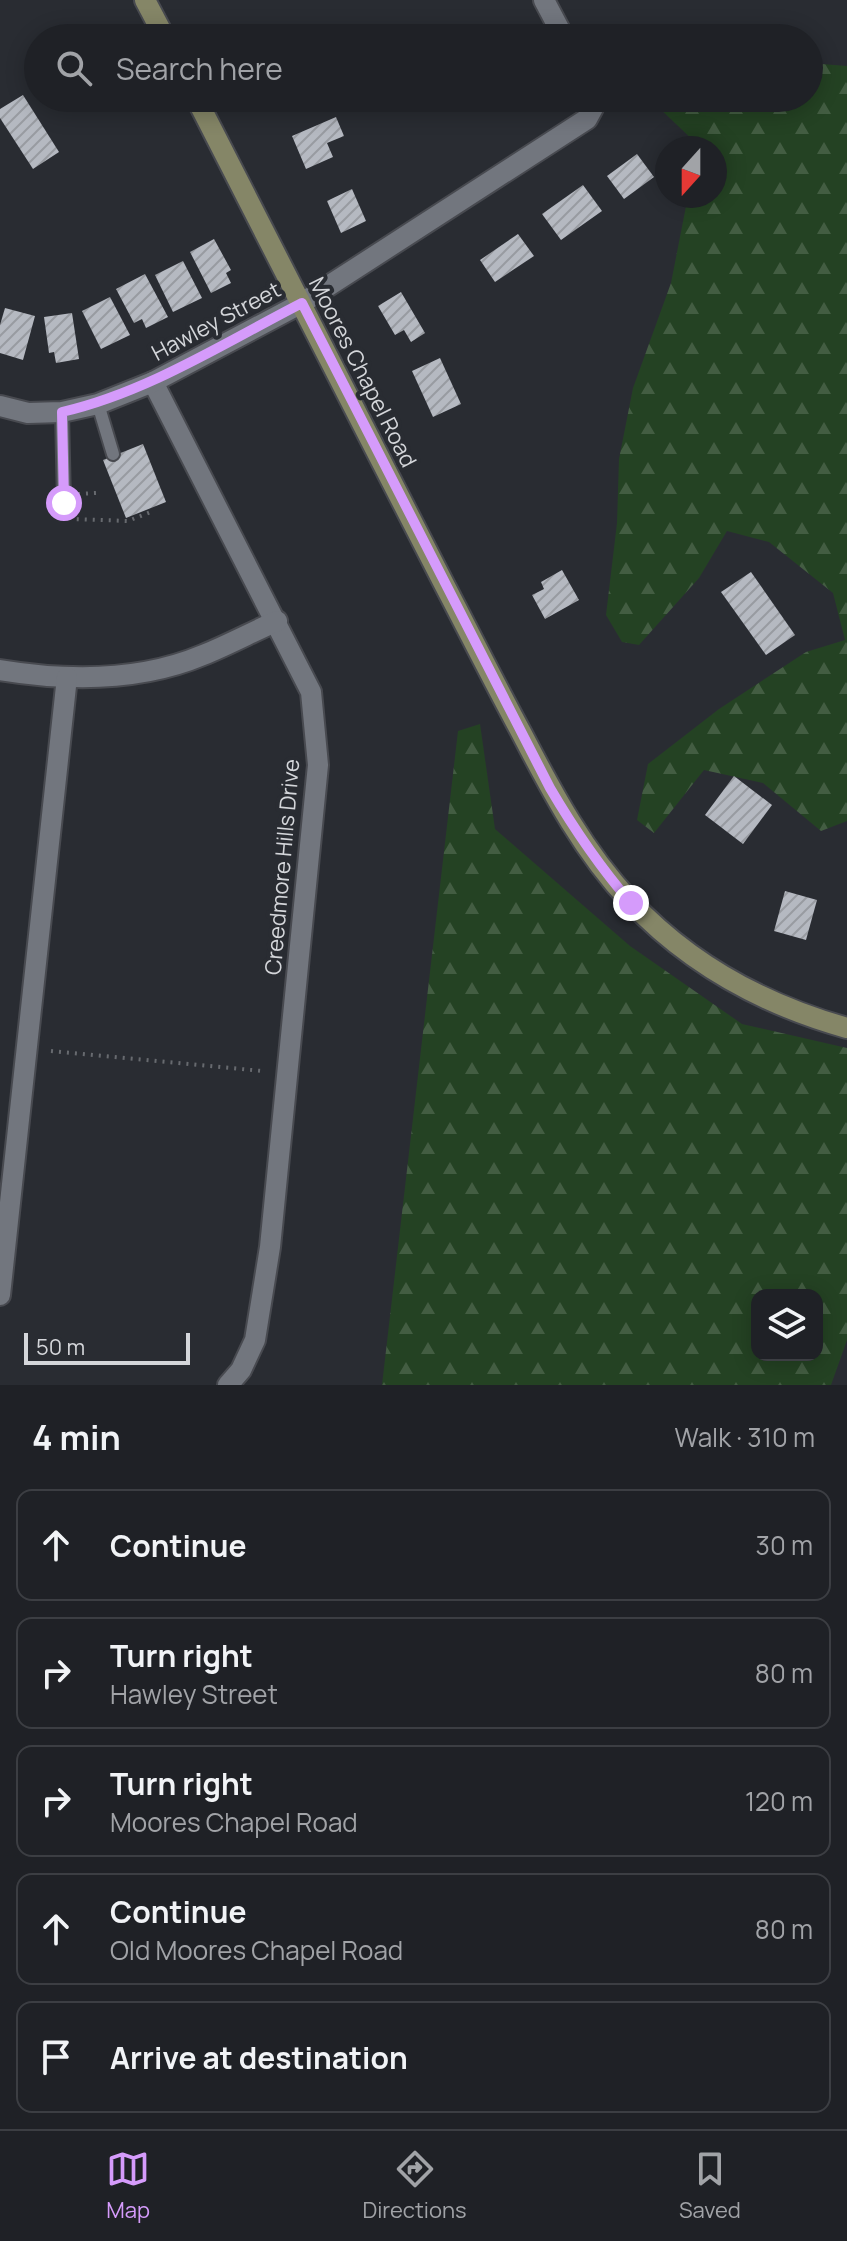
<!DOCTYPE html>
<meta charset="utf-8">
<style>
:root{--surface:#1f2126;--page:#27292e;--text:#f1f3f6;--muted:#a1a3a7;--line:#3c3e43;--accent:#d59bfb}
body{margin:0;font-family:Manrope,sans-serif;background:var(--page);color:var(--text)}
.controls{position:absolute;right:24px;bottom:24px;display:grid;overflow:hidden;border-radius:16px;box-shadow:0 4px 20px #0003}
.controls button{width:72px;height:72px;display:grid;place-items:center;padding:0;border:0;border-bottom:2px solid var(--line);background:var(--surface);color:var(--text);font:40px sans-serif}
.compass{position:absolute;left:655px;top:136px;width:72px;height:72px;border-radius:50%;background:var(--surface);box-shadow:0 4px 20px #0003;rotate:201deg}
.scale{position:absolute;left:24px;bottom:20px;width:166px;box-sizing:border-box;padding-left:8px;border:4px solid #d4d6da;border-top:0;font-size:22px;line-height:28px;white-space:nowrap;color:#d4d6da;-webkit-text-stroke:6px #292c32;paint-order:stroke}
.stop{position:absolute;width:24px;height:24px;margin:-18px;border:6px solid #d59bfb;border-radius:50%;background:#fff}
.stop.end{background:#d59bfb;border-color:#fff;box-shadow:0 2px 8px #0008}
.list{margin:0;padding:0;list-style:none}
h2{display:flex;justify-content:space-between;align-items:center;height:104px;margin:0;padding:0 32px;font-size:34px}
h2 small{font-size:26px;font-weight:400;color:var(--muted)}
.list li{display:grid;grid-template-columns:52px 1fr auto;gap:24px;align-items:center;box-sizing:border-box;height:112px;margin:0 16px 16px;padding:0 16px;border:2px solid var(--line);border-radius:16px}
.list b{display:block;font-size:30px;white-space:nowrap}
.list p{margin:0;font-size:26px;white-space:nowrap;color:var(--muted)}
.list em{font-size:26px;font-style:normal;color:var(--muted)}
.icon{flex:none;width:44px;height:44px;fill:none;stroke:currentColor;stroke-width:2;stroke-linecap:round;stroke-linejoin:round}
.map{position:relative;flex:none;width:847px;height:1385px;overflow:hidden}
.search{position:absolute;background:var(--surface);box-shadow:0 4px 20px #0003;left:24px;right:24px;top:24px;height:88px;display:flex;align-items:center;gap:20px;box-sizing:border-box;padding:0 28px;border-radius:44px;color:var(--muted);font-size:30px}
.sheet{height:744px;background:var(--surface)}
nav{display:flex;justify-content:space-around;align-items:center;box-sizing:border-box;height:112px;border-top:2px solid var(--line);background:var(--surface);font-size:22px;color:var(--muted)}
nav a{display:grid;justify-items:center;gap:4px}
nav .on{color:var(--accent)}
.map>svg:first-child{display:block}
.forest{fill:url(#forest-firs);fill-rule:evenodd}
.building{fill:url(#building-hatch)}
.lines{fill:none;stroke-linecap:round;stroke-linejoin:round}
.lane-casing{stroke:#484a50;stroke-width:16}
.street-casing{stroke:#484a50;stroke-width:24}
.secondary-casing{stroke:#484a50;stroke-width:24}
.path{stroke:#676a6f;stroke-width:4;stroke-dasharray:2 6;stroke-linecap:butt}
.lane{stroke:#72767e;stroke-width:12}
.street{stroke:#72767e;stroke-width:20}
.secondary{stroke:#858667;stroke-width:20}
.route{stroke:#d59bfb;stroke-width:10}
.labels{text-anchor:middle;stroke-width:8;stroke-linejoin:round;paint-order:stroke}
.street-label{font-size:22px;fill:#d4d6da;stroke:#292c32}
</style>
<div class="map">
<svg width="847" height="1385" viewBox="0 0 847 1385">
<defs>
<pattern id="forest-firs" width="22" height="20" patternUnits="userSpaceOnUse" patternTransform="scale(2)"><rect width="22" height="20" fill="#244223"/><path d="M5 1l3.5 6h-7zM16 11l3.5 6h-7z" fill="#435d42"/></pattern>
<pattern id="building-hatch" width="6" height="6" patternUnits="userSpaceOnUse" patternTransform="scale(2)"><rect width="6" height="6" fill="#b5b9c1"/><path d="M-1 1l2-2M0 6l6-6M5 7l2-2" fill="none" stroke="#989ba1"/></pattern>
</defs>
<rect width="100%" height="100%" fill="#292c32"/>
<!-- forest -->
<g class="forest">
<polygon points="809,63 847,66 847,821 821,831 763,783 704,770 654,833 637,820 648,764 719,709 806,652 845,640 833,593 769,542 727,531 699,578 639,645 622,642 606,615 617,523 619,459 633,388 671,283 688,196 715,196 715,148 697,148 697,144 656,105 654,98 809,98"/>
<path d="M480,724L495,829L630,946L742,1024L847,1048V1340L831,1385H382L458,731ZM757,1295H817V1355H757Z"/>
</g>
<!-- building -->
<g class="building">
<polygon points="23,95 59,152 33,169 0,118 0,109"/>
<polygon points="336,117 344,136 327,143 333,157 306,169 292,136"/>
<polygon points="637,154 654,177 624,199 607,176"/>
<polygon points="583,185 602,211 561,240 542,214"/>
<polygon points="352,189 366,221 341,233 327,201"/>
<polygon points="518,234 534,256 495,282 480,260"/>
<polygon points="214,239 231,270 226,273 231,283 211,293 190,252"/>
<polygon points="183,261 202,298 173,312 155,275"/>
<polygon points="145,274 168,317 146,328 142,319 134,323 116,289"/>
<polygon points="401,292 425,333 411,342 404,330 395,335 378,306"/>
<polygon points="110,297 130,335 101,349 82,311"/>
<polygon points="5,308 35,316 23,360 0,353 0,325"/>
<polygon points="72,313 79,359 56,363 54,352 49,353 44,317"/>
<polygon points="440,358 461,404 433,417 412,371"/>
<polygon points="143,444 166,502 126,518 103,460"/>
<polygon points="562,570 579,600 545,619 532,595 544,589 541,582"/>
<polygon points="751,572 795,635 766,655 721,592"/>
<polygon points="734,776 772,805 743,844 705,815"/>
<polygon points="785,891 817,900 806,940 774,931"/>
</g>
<g class="lines">
<!-- lane casing -->
<g class="lane-casing">
<g id="lane">
<polyline points="98,404 113,454"/>
<polyline points="62,412 64,503"/>
</g>
</g>
<!-- street casing -->
<g class="street-casing">
<g id="street">
<polyline points="544,0 564,38"/>
<polyline points="153,382 311,692 318,765 270,1247 255,1340 241,1370 228,1385"/>
<polyline points="0,406 28,413 62,412 98,404 153,382 302,303 587,119 593,108 591,98"/>
<path d="M0,670C67,681 139,682 203,655C228,645 252,632 277,621"/>
<polyline points="0,1295 67,677"/>
</g>
</g>
<!-- secondary casing -->
<g class="secondary-casing">
<g id="secondary">
<polyline points="145,0 165,38"/>
<path d="M196,98C279,259 362,421 444,584C470,634 495,684 522,734C553,794 584,852 630,901C689,964 765,1005 847,1028"/>
</g>
</g>
<!-- path -->
<g class="path">
<polyline points="78,494 96,493"/>
<polyline points="70,516 73,519 128,521 153,511"/>
<polyline points="51,1051 262,1071"/>
</g>
<!-- lane -->
<use href="#lane" class="lane"/>
<!-- street -->
<use href="#street" class="street"/>
<!-- secondary -->
<use href="#secondary" class="secondary"/>
</g>
<g class="lines">
<!-- route -->
<path class="route" d="M64,503L62,412C148,392 224,343 302,303L550,788C574,829 600,867 631,903"/>
</g>
<g class="labels">
<!-- street labels -->
<g class="street-label">
<text transform="translate(216 321) rotate(-28)" y="8">Hawley Street</text>
<text transform="translate(363 372) rotate(63)" y="8">Moores Chapel Road</text>
<text transform="translate(282 867) rotate(-85)" y="8">Creedmore Hills Drive</text>
</g>
</g>
</svg>
<div class="controls">
<button><svg class="icon" aria-label="layers" viewBox="0 0 24 24"><path d="M12 4l9 5-9 5-9-5zM3 14l9 5 9-5"/></svg></button>
</div>
<svg class="compass" viewBox="-18 -18 36 36"><path d="M0-13l5 13h-10z" fill="#e53935"/><path d="M0 13l5-13h-10z" fill="#a1a3a7"/></svg>
<div class="scale">50 m</div>
<div class="stop" style="left:64px;top:503px"></div>
<div class="stop end" style="left:631px;top:903px"></div>
<div class="search"><svg class="icon" aria-label="search" viewBox="0 0 24 24"><circle cx="10" cy="10" r="6"/><path d="M15 15l6 6"/></svg>Search here</div>
</div>
<section class="sheet">
<h2>4 min<small>Walk · 310 m</small></h2>
<ul class="list">
<li><svg class="icon" aria-label="ahead" viewBox="0 0 24 24"><path d="M12 20V5M6 11l6-6 6 6"/></svg><div><b>Continue</b></div><em>30 m</em></li>
<li><svg class="icon" aria-label="right" viewBox="0 0 24 24"><path d="M7 20v-9h11M14 6l5 5-5 5"/></svg><div><b>Turn right</b><p>Hawley Street</p></div><em>80 m</em></li>
<li><svg class="icon" aria-label="right" viewBox="0 0 24 24"><path d="M7 20v-9h11M14 6l5 5-5 5"/></svg><div><b>Turn right</b><p>Moores Chapel Road</p></div><em>120 m</em></li>
<li><svg class="icon" aria-label="ahead" viewBox="0 0 24 24"><path d="M12 20V5M6 11l6-6 6 6"/></svg><div><b>Continue</b><p>Old Moores Chapel Road</p></div><em>80 m</em></li>
<li><svg class="icon" aria-label="arrive" viewBox="0 0 24 24"><path d="M6 21V4h12l-3 4 3 4H6"/></svg><div><b>Arrive at destination</b></div></li>
</ul>
</section>
<nav>
<a class="on"><svg class="icon" aria-label="map" viewBox="0 0 24 24"><path d="M3 6l6-2 6 2 6-2v14l-6 2-6-2-6 2zM9 4v14M15 6v14"/></svg>Map</a>
<a><svg class="icon" aria-label="directions" viewBox="0 0 24 24"><path d="M12 3l9 9-9 9-9-9zM9 14v-3h6M13 9l2 2-2 2"/></svg>Directions</a>
<a><svg class="icon" aria-label="saved" viewBox="0 0 24 24"><path d="M7 4h10v16l-5-4-5 4z"/></svg>Saved</a>
</nav>
